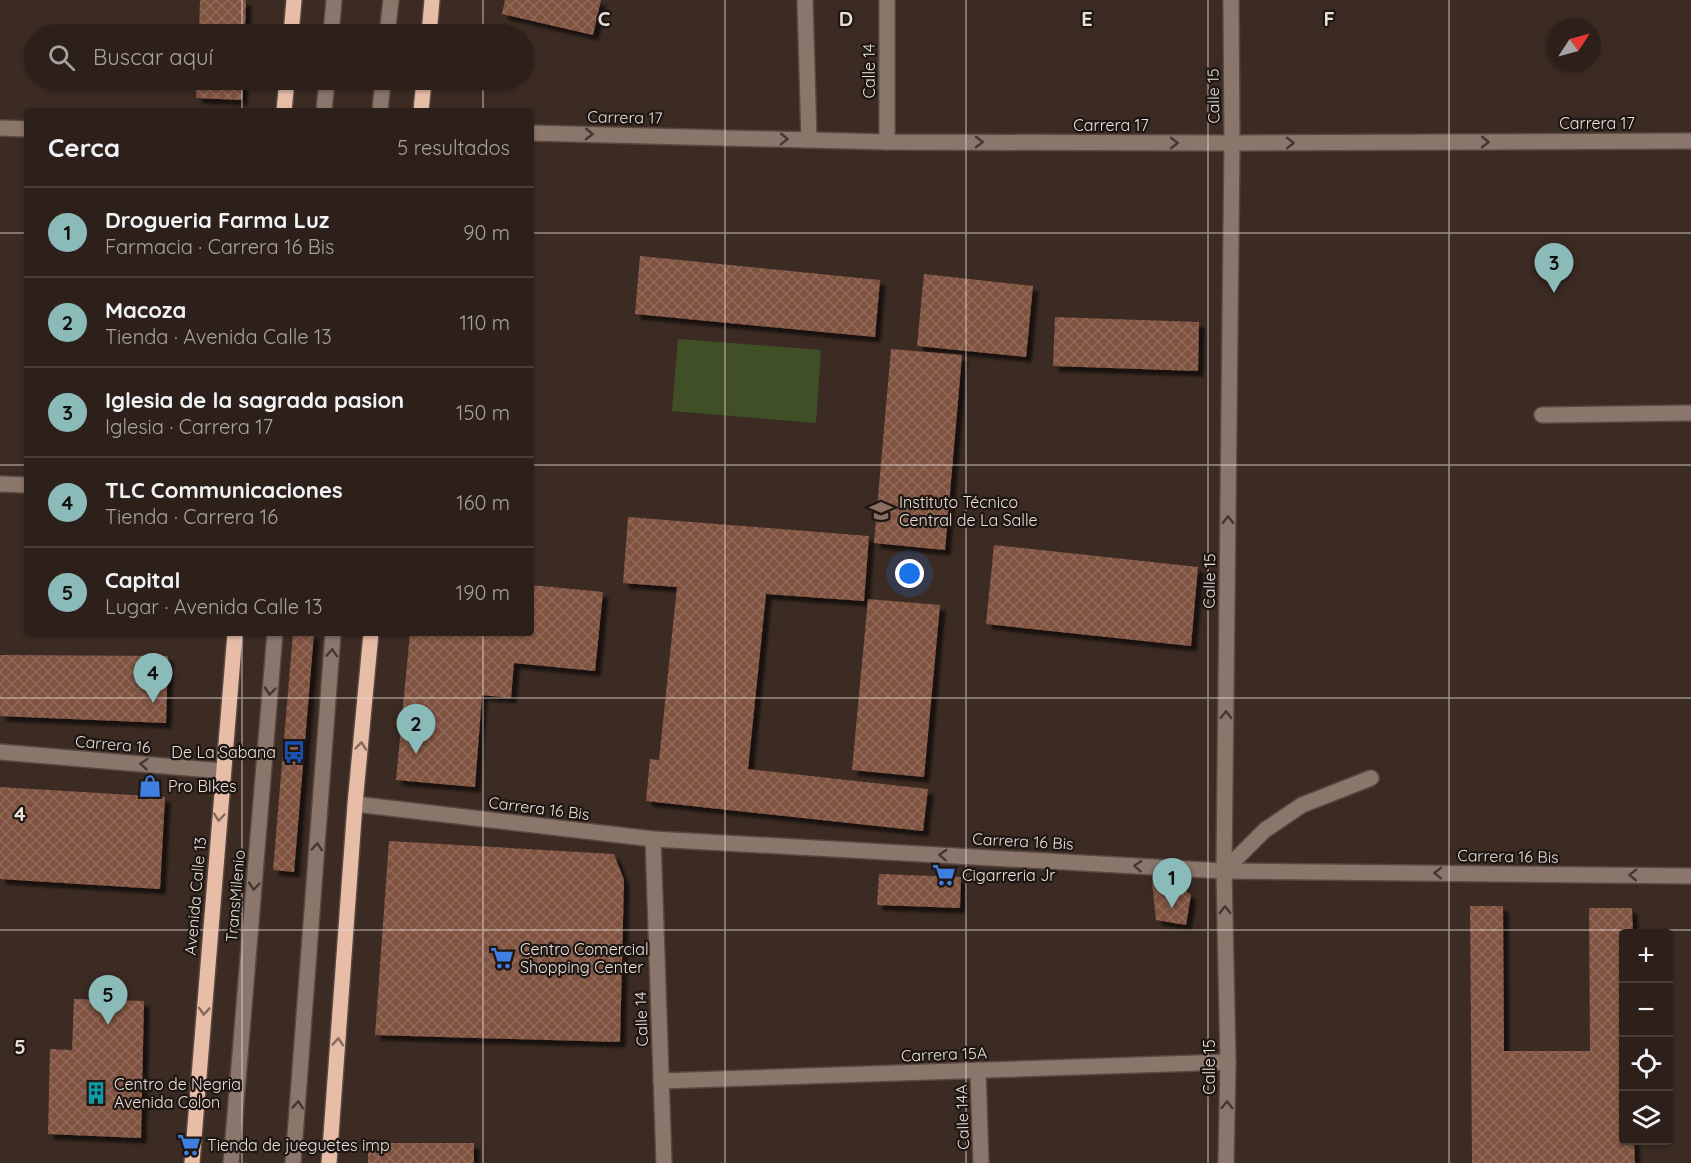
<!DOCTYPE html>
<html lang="es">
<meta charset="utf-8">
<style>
:root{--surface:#2d201a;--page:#352823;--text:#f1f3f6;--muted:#a7a3a2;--line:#483e39;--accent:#8bbbb9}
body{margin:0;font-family:Quicksand,sans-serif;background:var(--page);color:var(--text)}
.controls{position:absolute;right:18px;bottom:18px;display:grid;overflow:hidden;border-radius:6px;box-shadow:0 2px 4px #0004}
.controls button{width:54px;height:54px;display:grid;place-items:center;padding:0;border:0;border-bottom:2px solid var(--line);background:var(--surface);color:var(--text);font:30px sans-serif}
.compass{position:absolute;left:1547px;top:18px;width:54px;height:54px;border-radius:50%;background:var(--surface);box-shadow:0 2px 4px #0004;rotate:54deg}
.you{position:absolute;left:910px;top:574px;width:21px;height:21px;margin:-15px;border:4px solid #fff;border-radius:50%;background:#1a73e8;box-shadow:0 0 0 9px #1a73e833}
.badge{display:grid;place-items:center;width:39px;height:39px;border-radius:50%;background:var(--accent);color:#111;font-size:20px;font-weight:700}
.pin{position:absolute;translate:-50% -50px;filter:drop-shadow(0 2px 3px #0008)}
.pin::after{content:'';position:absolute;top:32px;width:21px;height:18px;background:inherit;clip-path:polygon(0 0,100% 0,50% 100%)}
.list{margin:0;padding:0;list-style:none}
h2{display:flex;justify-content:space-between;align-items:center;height:78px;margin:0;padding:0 24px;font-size:26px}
h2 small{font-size:20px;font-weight:400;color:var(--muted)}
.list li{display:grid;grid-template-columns:39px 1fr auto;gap:18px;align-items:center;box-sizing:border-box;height:90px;padding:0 24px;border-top:2px solid var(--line)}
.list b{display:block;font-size:22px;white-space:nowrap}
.list p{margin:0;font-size:20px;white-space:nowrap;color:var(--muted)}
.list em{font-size:20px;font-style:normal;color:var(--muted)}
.icon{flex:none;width:33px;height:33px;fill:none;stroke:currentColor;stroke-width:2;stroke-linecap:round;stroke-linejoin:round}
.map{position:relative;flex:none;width:1691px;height:1163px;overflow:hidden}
.search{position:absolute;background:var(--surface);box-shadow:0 2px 4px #0004;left:24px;top:24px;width:510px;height:66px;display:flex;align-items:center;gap:15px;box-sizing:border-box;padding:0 21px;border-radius:33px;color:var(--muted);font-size:22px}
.panel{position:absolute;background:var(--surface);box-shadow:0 2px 4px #0004;left:24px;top:108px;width:510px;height:528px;border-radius:6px}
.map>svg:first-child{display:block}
.green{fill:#414f27}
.building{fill:url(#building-cross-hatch);filter:url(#shadow)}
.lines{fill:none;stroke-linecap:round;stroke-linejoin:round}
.minor-casing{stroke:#584840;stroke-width:18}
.major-casing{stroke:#584840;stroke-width:18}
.minor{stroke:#8b766c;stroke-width:15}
.major{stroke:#e8bda8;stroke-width:15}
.oneway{stroke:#443832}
.oneway2{stroke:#826a5d}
.grid{fill:none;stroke:#eadfd9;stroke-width:1.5;stroke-opacity:0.55}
.labels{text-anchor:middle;stroke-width:4.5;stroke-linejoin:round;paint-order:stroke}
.street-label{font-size:16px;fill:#eadfd9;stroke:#1d1612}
.poi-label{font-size:16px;fill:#eadfd9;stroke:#1d1612;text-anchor:start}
.grid-label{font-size:20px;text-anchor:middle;font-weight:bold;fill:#eadfd9;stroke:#1d1612;stroke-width:4.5;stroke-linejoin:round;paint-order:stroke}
</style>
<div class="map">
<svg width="1691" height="1163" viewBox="0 0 1691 1163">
<defs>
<pattern id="building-cross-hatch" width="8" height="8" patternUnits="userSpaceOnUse" patternTransform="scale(1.5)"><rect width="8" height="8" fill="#805241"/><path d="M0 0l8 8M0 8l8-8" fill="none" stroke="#926a5c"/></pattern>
<filter id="shadow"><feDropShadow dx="5.5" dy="5.5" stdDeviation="1.5" flood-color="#0009"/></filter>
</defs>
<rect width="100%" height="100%" fill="#3c2b23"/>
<!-- green -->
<polygon class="green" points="678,339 821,350 816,423 672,411"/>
<!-- building -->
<g class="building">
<polygon points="200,0 246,0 245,34 199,34"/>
<polygon points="505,0 601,0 593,35 502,14"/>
<polygon points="197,80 243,80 242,100 196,98"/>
<polygon points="640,256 880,280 875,337 635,314"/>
<polygon points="924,274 1033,286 1026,357 917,346"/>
<polygon points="1055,317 1199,322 1198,371 1053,366"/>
<polygon points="891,349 962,355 945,550 874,543"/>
<polygon points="628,517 869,536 864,601 766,594 748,769 928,789 923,831 646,801 650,759 659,760 677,587 623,583"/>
<polygon points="994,545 1198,567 1191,646 986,624"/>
<polygon points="531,585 603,592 595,671 514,663 511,698 482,695 475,787 396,780 410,633 531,633"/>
<polygon points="868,599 940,605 924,777 852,770"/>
<polygon points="293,633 314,633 294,872 273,870"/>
<polygon points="0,655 168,656 166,723 0,716"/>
<polygon points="0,787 165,797 160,889 0,879"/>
<polygon points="389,841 614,854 624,880 620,1042 375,1035"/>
<polygon points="879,874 961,877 960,908 877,905"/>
<polygon points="1173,881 1191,895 1186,925 1156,920 1152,882"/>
<polygon points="1470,906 1503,906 1504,1051 1590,1051 1589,908 1632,908 1633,934 1624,934 1624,1140 1634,1140 1635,1163 1472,1163"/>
<polygon points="74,999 144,1001 141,1138 48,1134 50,1049 72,1050"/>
<rect x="368" y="1143" width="106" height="20"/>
</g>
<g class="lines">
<!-- minor casing -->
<g class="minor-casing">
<g id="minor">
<polyline points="805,0 809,140"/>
<polyline points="887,0 887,142"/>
<polyline points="331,34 334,0"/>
<polyline points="387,34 391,0"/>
<polyline points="324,111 327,80"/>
<polyline points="380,111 383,80"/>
<polyline points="0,128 27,129"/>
<polyline points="531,133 887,142 1232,143 1691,141"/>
<polyline points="1542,415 1691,413"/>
<polyline points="0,484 27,485"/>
<polyline points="0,752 223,771"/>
<polyline points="355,804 653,839 1224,871 1691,876"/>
<polyline points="653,839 664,1163"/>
<polyline points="1224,871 1265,830 1302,805 1371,778"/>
<polyline points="978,1070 981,1163"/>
<polyline points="661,1081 1228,1062"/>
<polyline points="231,1163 275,633"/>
<polyline points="293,1163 333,633"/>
<polyline points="1226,1163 1228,1062 1224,871 1232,143 1231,0"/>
</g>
</g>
<!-- major casing -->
<g class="major-casing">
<g id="major">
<polyline points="291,34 294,0"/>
<polyline points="429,34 432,0"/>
<polyline points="284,111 287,80"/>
<polyline points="421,111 424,80"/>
<polyline points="192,1163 235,633"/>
<polyline points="329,1163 355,804 371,633"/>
</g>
</g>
<!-- minor -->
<use href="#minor" class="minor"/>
<!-- major -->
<use href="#major" class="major"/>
</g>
<!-- one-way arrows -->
<defs><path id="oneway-chevron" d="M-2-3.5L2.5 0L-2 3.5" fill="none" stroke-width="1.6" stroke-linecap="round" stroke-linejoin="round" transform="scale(1.5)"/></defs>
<g class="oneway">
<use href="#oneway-chevron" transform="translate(589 134) rotate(1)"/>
<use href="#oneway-chevron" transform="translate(784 139) rotate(1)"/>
<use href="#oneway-chevron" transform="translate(979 142)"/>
<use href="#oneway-chevron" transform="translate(1485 142)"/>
<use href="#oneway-chevron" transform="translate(1174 143)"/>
<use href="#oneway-chevron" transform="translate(1290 143)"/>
<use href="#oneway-chevron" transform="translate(1228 520) rotate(-89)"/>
<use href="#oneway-chevron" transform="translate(332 653) rotate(-86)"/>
<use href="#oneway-chevron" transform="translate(270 691) rotate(95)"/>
<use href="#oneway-chevron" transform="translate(1226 715) rotate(-89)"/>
<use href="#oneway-chevron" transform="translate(144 764) rotate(-175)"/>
<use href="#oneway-chevron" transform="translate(317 847) rotate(-86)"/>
<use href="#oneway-chevron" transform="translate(943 855) rotate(-177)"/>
<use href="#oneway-chevron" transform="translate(1138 866) rotate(-177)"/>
<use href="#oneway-chevron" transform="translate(1438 873) rotate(-179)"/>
<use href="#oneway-chevron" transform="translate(1633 875) rotate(-179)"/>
<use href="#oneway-chevron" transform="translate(254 886) rotate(95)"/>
<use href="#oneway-chevron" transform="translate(1225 910) rotate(-91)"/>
<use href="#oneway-chevron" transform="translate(298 1105) rotate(-86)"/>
<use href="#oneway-chevron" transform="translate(1227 1105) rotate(-89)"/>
</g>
<g class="oneway2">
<use href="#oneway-chevron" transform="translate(361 746) rotate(-85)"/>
<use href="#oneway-chevron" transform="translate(219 817) rotate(95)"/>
<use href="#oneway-chevron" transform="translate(204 1011) rotate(94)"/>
<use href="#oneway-chevron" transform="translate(338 1042) rotate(-86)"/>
</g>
<!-- grid -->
<path class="grid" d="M242,0V34M483,0V34M725,0V1163M966,0V1163M1208,0V1163M1449,0V1163M242,80V111M483,80V111M0,233H27M531,233H1691M0,465H27M531,465H1691M242,633V1163M483,633V1163M0,698H1691M0,930H1691"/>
<!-- icons -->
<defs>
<g id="university-bare" transform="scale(1.8)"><path d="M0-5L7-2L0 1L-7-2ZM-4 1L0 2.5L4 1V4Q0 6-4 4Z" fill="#8d6e63" stroke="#1d1612" stroke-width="2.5" paint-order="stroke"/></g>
<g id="bus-bare" transform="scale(1.8)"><path d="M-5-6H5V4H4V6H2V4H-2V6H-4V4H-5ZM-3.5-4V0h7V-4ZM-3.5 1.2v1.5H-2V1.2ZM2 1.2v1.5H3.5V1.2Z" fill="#1a4fb4" stroke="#1d1612" stroke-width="2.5" paint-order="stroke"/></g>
<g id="shop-bare" transform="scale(1.8)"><path d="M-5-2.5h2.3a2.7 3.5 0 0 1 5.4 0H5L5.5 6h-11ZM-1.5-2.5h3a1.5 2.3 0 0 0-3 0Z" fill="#3f7fe0" stroke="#1d1612" stroke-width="2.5" paint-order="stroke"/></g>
<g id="supermarket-bare" transform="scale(1.8)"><path d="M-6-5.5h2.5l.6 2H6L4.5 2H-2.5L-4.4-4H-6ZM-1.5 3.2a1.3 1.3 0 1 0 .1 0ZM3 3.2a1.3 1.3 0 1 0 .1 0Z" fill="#3f7fe0" stroke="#1d1612" stroke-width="2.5" paint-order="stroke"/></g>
<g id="building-bare" transform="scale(1.8)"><path d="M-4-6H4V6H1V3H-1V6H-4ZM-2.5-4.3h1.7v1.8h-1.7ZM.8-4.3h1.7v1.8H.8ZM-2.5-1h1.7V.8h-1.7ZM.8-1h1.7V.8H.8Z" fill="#0f9aa8" stroke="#1d1612" stroke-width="2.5" paint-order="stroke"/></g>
</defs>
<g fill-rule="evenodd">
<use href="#university-bare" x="881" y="511"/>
<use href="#bus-bare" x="294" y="752"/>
<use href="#shop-bare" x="150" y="786"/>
<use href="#supermarket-bare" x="944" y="875"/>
<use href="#supermarket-bare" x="502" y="958"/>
<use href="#building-bare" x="96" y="1093"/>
<use href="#supermarket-bare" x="189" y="1145"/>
</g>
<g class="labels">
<!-- street labels -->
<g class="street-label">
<text transform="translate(869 71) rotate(-90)" y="6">Calle 14</text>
<text transform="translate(1213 96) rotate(-91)" y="6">Calle 15</text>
<text transform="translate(625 117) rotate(1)" y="6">Carrera 17</text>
<text x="1597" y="129">Carrera 17</text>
<text x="1111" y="131">Carrera 17</text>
<text transform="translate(1209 581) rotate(-89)" y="6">Calle 15</text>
<text transform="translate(113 744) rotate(5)" y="6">Carrera 16</text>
<text transform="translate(539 808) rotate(7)" y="6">Carrera 16 Bis</text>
<text transform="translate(1023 841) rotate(3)" y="6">Carrera 16 Bis</text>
<text transform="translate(1508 856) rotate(1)" y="6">Carrera 16 Bis</text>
<text transform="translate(195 896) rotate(-85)" y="6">Avenida Calle 13</text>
<text transform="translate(235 896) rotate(-85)" y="6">TransMilenio</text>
<text transform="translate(641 1019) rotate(-92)" y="6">Calle 14</text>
<text transform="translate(944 1054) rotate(-2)" y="6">Carrera 15A</text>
<text transform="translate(1209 1067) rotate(-90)" y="6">Calle 15</text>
<text transform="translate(962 1117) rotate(-92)" y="6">Calle 14A</text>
</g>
<!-- poi labels -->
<g class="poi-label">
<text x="899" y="508">Instituto Técnico<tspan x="899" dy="18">Central de La Salle</tspan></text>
<text x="276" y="758" text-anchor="end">De La Sabana</text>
<text x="168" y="792">Pro BIkes</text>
<text x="962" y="881">Cigarreria Jr</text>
<text x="520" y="955">Centro Comercial<tspan x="520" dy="18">Shopping Center</tspan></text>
<text x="114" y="1090">Centro de Negria<tspan x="114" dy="18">Avenida Colon</tspan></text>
<text x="207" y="1151">Tienda de jueguetes imp</text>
</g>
</g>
<g class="grid-label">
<text x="604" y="26">C</text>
<text x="846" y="26">D</text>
<text x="1087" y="26">E</text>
<text x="1329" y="26">F</text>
<text x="20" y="821">4</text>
<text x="20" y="1054">5</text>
</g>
</svg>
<div class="controls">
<button>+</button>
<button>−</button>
<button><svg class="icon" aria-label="locate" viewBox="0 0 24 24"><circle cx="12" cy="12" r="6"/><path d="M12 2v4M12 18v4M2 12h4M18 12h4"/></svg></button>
<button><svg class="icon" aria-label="layers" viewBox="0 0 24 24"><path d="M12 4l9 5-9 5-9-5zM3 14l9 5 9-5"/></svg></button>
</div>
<svg class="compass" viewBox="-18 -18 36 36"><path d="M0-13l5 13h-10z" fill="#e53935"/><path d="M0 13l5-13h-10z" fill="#a7a3a2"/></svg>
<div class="you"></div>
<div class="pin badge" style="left:1172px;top:908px">1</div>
<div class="pin badge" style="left:416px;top:754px">2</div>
<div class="pin badge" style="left:1554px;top:293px">3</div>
<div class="pin badge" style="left:153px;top:703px">4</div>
<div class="pin badge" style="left:108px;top:1025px">5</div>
<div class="search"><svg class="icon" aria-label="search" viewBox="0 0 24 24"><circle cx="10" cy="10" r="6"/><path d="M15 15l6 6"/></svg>Buscar aquí</div>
<section class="panel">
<h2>Cerca<small>5 resultados</small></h2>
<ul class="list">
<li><span class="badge">1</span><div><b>Drogueria Farma Luz</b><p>Farmacia · Carrera 16 Bis</p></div><em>90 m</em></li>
<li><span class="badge">2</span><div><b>Macoza</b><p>Tienda · Avenida Calle 13</p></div><em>110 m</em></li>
<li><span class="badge">3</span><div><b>Iglesia de la sagrada pasion</b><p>Iglesia · Carrera 17</p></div><em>150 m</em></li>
<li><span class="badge">4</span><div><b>TLC Communicaciones</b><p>Tienda · Carrera 16</p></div><em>160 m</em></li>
<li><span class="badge">5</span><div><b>Capital</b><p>Lugar · Avenida Calle 13</p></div><em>190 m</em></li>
</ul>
</section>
</div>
